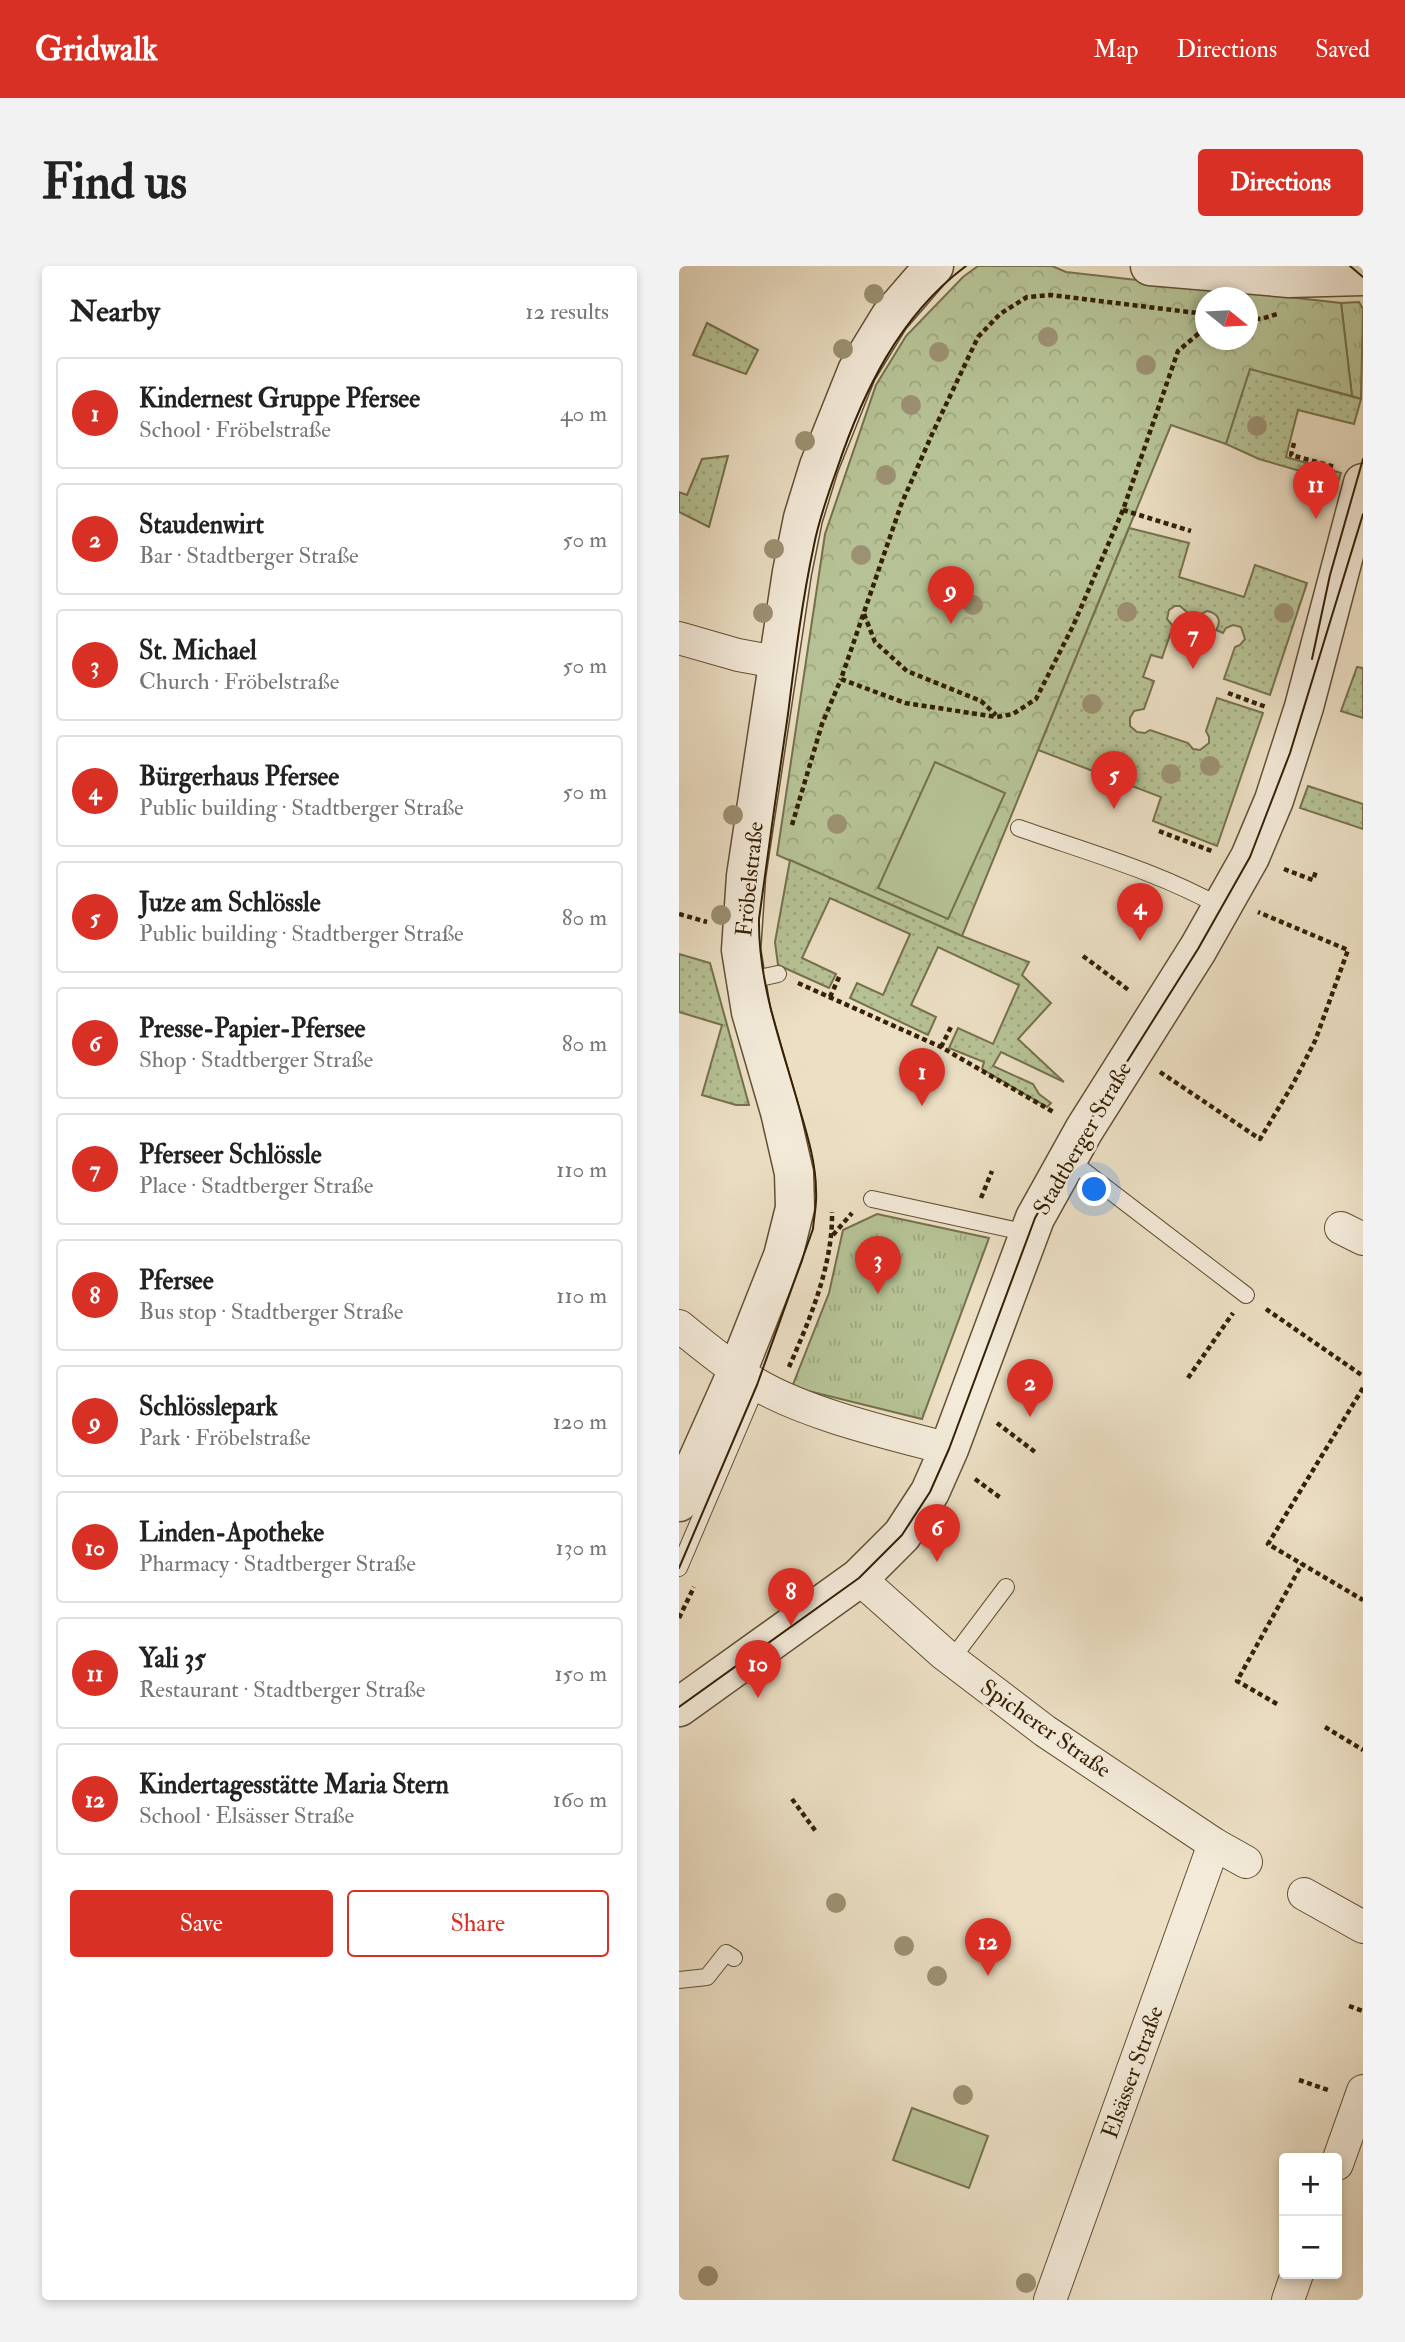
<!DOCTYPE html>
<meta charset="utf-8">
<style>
:root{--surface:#fff;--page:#f2f2f2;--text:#222;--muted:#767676;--line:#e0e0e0;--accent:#d93025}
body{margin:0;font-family:"IM FELL Double Pica",serif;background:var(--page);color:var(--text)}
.controls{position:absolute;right:21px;bottom:21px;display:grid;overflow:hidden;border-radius:7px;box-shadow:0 4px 10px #0003}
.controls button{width:63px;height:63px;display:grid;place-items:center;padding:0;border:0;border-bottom:2px solid var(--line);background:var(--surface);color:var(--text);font:35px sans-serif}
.compass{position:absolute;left:516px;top:21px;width:63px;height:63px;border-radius:50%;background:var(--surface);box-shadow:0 4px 10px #0003;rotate:108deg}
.you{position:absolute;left:416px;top:924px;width:24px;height:24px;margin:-18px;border:5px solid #fff;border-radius:50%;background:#1a73e8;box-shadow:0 0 0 10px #1a73e833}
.badge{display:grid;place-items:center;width:46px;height:46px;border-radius:50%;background:var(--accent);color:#fff;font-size:23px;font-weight:700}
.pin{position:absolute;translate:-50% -58px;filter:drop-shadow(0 2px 4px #0008)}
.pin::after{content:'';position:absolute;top:37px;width:24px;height:21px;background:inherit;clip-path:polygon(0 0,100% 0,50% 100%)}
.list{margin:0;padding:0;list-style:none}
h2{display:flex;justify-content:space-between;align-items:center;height:91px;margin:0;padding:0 28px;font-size:30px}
h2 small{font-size:23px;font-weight:400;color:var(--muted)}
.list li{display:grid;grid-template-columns:46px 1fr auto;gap:21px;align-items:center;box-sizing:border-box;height:112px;margin:0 14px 14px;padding:0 14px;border:2px solid var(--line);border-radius:7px}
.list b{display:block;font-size:26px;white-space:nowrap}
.list p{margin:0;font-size:23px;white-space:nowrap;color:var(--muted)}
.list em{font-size:23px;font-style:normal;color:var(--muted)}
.actions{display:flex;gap:14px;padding:21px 28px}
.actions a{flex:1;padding:16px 0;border:2px solid var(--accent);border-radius:7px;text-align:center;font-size:24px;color:var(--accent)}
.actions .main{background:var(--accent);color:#fff}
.map{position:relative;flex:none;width:684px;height:2034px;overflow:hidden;border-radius:7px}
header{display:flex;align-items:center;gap:42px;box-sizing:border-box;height:98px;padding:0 35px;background:var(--accent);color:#fff}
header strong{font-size:33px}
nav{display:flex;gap:38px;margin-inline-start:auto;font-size:24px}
.intro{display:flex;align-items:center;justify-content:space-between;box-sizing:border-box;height:168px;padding:0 42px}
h1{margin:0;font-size:49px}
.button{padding:18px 32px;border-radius:7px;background:var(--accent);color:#fff;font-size:24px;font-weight:700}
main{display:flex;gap:42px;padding:0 42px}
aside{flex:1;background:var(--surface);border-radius:7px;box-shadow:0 4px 10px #0003}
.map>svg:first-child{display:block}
.grass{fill:url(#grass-tufts);stroke:#75714c;stroke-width:2}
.park{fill:url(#park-crowns);stroke:#75714c;stroke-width:2;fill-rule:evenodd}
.garden{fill:url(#garden-dots);stroke:#75714c;stroke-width:2}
.pitch{fill:#b6c295;stroke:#75714c;stroke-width:2}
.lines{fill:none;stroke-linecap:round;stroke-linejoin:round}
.service-casing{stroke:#625033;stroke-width:18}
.minor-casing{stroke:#625033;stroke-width:34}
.tertiary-casing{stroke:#625033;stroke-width:41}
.path{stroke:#342003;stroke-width:4.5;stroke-dasharray:5 3.5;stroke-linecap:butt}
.service{stroke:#f3ead9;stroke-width:16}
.minor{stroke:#f3ead9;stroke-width:32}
.tertiary{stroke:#f3ead9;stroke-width:38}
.tram{stroke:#342003;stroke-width:2}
.tree{fill:#9c9172}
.labels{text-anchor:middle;stroke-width:6;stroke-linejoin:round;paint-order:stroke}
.street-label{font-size:23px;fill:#342003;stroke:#f3ead9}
</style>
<header>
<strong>Gridwalk</strong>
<nav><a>Map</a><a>Directions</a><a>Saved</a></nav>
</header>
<div class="intro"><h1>Find us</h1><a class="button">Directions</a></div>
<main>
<aside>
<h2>Nearby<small>12 results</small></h2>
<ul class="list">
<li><span class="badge">1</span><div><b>Kindernest Gruppe Pfersee</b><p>School · Fröbelstraße</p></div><em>40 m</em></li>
<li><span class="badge">2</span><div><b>Staudenwirt</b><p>Bar · Stadtberger Straße</p></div><em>50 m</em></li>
<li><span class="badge">3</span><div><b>St. Michael</b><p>Church · Fröbelstraße</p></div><em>50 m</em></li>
<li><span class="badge">4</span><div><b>Bürgerhaus Pfersee</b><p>Public building · Stadtberger Straße</p></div><em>50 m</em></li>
<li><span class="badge">5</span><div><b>Juze am Schlössle</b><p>Public building · Stadtberger Straße</p></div><em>80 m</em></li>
<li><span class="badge">6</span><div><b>Presse-Papier-Pfersee</b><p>Shop · Stadtberger Straße</p></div><em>80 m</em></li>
<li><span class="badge">7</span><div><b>Pferseer Schlössle</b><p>Place · Stadtberger Straße</p></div><em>110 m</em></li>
<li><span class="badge">8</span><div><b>Pfersee</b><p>Bus stop · Stadtberger Straße</p></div><em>110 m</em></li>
<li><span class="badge">9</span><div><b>Schlösslepark</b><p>Park · Fröbelstraße</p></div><em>120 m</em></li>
<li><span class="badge">10</span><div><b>Linden-Apotheke</b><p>Pharmacy · Stadtberger Straße</p></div><em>130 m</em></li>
<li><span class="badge">11</span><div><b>Yali 35</b><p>Restaurant · Stadtberger Straße</p></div><em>150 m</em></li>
<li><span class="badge">12</span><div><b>Kindertagesstätte Maria Stern</b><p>School · Elsässer Straße</p></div><em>160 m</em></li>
</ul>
<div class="actions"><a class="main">Save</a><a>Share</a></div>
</aside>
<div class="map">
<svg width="684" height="2034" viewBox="0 0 684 2034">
<defs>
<pattern id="grass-tufts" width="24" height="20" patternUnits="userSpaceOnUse" patternTransform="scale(1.75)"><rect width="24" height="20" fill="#b6c295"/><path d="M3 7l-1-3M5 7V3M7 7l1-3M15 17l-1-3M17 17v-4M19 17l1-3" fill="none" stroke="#9da67f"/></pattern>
<pattern id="park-crowns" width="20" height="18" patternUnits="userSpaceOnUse" patternTransform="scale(1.75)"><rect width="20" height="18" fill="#b6c295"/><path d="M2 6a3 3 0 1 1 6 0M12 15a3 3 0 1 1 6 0" fill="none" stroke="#9da67f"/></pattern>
<pattern id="garden-dots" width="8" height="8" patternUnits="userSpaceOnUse" patternTransform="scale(1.75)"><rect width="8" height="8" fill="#b6c295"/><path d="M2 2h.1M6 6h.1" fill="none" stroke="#9da67f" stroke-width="1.8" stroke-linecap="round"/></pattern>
</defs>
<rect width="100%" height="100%" fill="#ecdfc4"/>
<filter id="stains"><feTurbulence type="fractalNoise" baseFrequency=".00286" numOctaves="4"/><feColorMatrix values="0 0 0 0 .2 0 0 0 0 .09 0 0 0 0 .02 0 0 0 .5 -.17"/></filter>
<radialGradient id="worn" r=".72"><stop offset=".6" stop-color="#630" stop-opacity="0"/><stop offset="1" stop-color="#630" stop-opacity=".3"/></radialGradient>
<!-- grass -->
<g class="grass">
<polygon points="680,36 684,43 682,133 673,130 662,37"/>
<polygon points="198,948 310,972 243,1153 113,1121 150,1027 164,964"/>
</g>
<!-- park -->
<path class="park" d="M299,0H373L387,6L662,37L673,130L571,104L547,178L492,159L283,670L98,589L146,268L197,119L227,70L284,11ZM526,32H568V74H526Z"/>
<!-- garden -->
<g class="garden">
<polygon points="28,57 79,84 67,108 14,89"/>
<polygon points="571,103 682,133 675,158 619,144 607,191 662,207 659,216 580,193 547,178"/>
<polygon points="49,190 30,261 0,246 0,226 8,229 23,193"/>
<path d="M450,262L510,277L500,311L565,331L576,299L628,317L591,429L545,413L556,381L561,379L566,373L562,361L554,359L547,362L544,367L537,364C543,355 539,347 528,345L520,349L517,358L509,355V347L501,340H496L490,344L488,353L494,360L483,392L472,389L464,411L475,415L465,443L455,445L451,452V460L458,466L466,467L471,464L509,477L514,483L521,484L530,477V471L527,465L538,432L584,447L538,580L474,555L482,531L359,484Z"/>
<polygon points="678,401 684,402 684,452 662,445"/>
<polygon points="629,520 684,538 684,563 621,542"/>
<polygon points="111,594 283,670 350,696 343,709 372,737 339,773 385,816 322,786 314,800 354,818 360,828 372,837 368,841 303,803 305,796 270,782 279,762 314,778 340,719 259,681 232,739 257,751 249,769 171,732 178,717 204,729 231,668 151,632 123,692 157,708 150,722 99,699 96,676"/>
<polygon points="0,688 31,697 70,839 57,839 23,829 43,759 0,746"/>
</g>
<!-- pitch -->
<g class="pitch">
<polygon points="256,496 326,527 269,653 199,622"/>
<polygon points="233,1842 309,1870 290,1922 214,1894"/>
</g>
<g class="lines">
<!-- service casing -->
<g class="service-casing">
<g id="service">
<path d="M340,562C408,586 480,606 542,641"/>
<polyline points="67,715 99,708"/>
<polyline points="388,892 567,1029"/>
<polyline points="193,933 349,967"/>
<polyline points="0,1302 78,1119"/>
<polyline points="272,1394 327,1321"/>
<polyline points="0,1714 28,1711 47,1687 55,1692"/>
</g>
</g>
<!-- minor casing -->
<g class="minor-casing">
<g id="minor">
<polyline points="0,372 59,389 98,396"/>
<polyline points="662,962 684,973"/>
<path d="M0,1060C25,1080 50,1101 77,1118C130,1149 210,1167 270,1183"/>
<polyline points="180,1312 265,1388 366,1465 535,1578 567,1596"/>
<polyline points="625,1628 684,1661"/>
<polyline points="658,1898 684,1825"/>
<polyline points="371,2034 535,1578"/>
<polyline points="609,2034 618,2008"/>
</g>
</g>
<!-- tertiary casing -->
<g class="tertiary-casing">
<g id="tertiary">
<polyline points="471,0 610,12 684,10"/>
<polyline points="0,1236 58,1106 104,990 116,942 115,907 101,846 72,746 62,684 67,610 113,306 124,252 140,200 178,105 211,51 255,0"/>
<polyline points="0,1441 180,1312 223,1269 251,1226 270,1183 356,952 405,864 519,683 571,591 595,534 625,441 684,217"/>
</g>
</g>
<!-- path -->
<g class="path">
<polyline points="526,48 372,29 348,31 321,48 299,71 254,166 222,239 162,413 226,437 318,451 334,448 357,433 394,360 444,244 499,85 526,62"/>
<polyline points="568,52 582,53 598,48"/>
<polyline points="615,177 612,189 656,201"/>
<polyline points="444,244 512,265"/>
<polyline points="185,348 196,376 228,405 302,435 317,449"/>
<polyline points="549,427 587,441"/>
<polyline points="113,559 143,458 162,413"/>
<polyline points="480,565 535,586"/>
<polyline points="605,603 634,614 637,605"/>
<polyline points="0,648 28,656"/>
<polyline points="404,690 451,725"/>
<polyline points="119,717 262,781 376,847"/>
<polyline points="151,731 161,709"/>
<polyline points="262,781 273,759"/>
<polyline points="481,806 581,873 614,818 636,775 669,684 579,646"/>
<polyline points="302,932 313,905"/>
<polyline points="154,969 173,947"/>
<polyline points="587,1043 684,1110"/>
<path d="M110,1101C131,1053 154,999 153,946"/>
<polyline points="509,1112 554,1047"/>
<polyline points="684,1122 589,1278 684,1334"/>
<polyline points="318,1157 356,1186"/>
<polyline points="296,1213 323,1233"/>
<polyline points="0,1352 15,1321"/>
<polyline points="598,1438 558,1415 623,1298"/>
<polyline points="646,1461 684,1484"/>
<polyline points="113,1533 138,1567"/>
<polyline points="670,1740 684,1745"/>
<polyline points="620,1814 652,1825"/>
</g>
<!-- service -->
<use href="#service" class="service"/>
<!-- minor -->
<use href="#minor" class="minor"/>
<!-- tertiary -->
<use href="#tertiary" class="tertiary"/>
<!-- tram -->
<g class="tram">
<polyline points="671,0 684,11"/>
<polyline points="633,393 651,309 684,193"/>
<path d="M0,1302L78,1119L134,963C135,950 138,938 137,925C137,897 128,868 120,841C103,780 79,718 80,653C89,585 99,516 109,448C116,392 123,335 135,279C140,253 149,228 158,203C184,126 220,50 287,0"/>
<polyline points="0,1441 180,1312 223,1269 251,1226 270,1183 356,952 405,864 519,683 571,591 611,487 684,248"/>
</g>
</g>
<!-- trees -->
<g class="tree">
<circle cx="195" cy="28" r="10"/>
<circle cx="369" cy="71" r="10"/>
<circle cx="164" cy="83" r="10"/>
<circle cx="260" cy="86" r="10"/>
<circle cx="467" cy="99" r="10"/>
<circle cx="232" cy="139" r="10"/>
<circle cx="578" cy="160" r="10"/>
<circle cx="126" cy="175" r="10"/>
<circle cx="207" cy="209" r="10"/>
<circle cx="95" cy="283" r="10"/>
<circle cx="182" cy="289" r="10"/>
<circle cx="294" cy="339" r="10"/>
<circle cx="448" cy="346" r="10"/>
<circle cx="84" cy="347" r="10"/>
<circle cx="605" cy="347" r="10"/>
<circle cx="413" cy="438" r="10"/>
<circle cx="531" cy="500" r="10"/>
<circle cx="492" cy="508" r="10"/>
<circle cx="54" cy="549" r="10"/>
<circle cx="158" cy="558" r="10"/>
<circle cx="42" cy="649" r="10"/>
<circle cx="157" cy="1637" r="10"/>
<circle cx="225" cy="1680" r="10"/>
<circle cx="258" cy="1710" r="10"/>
<circle cx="284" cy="1829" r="10"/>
<circle cx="29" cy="2010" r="10"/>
<circle cx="347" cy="2017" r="10"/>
</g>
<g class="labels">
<!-- street labels -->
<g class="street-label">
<text transform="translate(70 613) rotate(-84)" y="8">Fröbelstraße</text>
<text transform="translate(403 872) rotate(-60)" y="8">Stadtberger Straße</text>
<text transform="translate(367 1462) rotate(35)" y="8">Spicherer Straße</text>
<text transform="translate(453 1806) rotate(-70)" y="8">Elsässer Straße</text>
</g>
</g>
<rect width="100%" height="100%" filter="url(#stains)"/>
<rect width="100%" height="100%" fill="url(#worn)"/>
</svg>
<div class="controls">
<button>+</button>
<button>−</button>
</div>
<svg class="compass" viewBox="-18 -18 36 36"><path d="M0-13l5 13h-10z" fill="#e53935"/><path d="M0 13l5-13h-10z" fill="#767676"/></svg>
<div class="you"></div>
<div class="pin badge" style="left:243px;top:840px">1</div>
<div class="pin badge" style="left:351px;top:1151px">2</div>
<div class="pin badge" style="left:199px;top:1028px">3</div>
<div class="pin badge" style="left:461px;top:675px">4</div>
<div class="pin badge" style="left:435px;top:543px">5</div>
<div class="pin badge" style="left:258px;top:1296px">6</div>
<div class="pin badge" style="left:514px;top:403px">7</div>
<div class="pin badge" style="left:112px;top:1360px">8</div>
<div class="pin badge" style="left:272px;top:358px">9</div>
<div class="pin badge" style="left:79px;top:1432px">10</div>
<div class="pin badge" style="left:637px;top:253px">11</div>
<div class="pin badge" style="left:309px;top:1710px">12</div>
</div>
</main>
